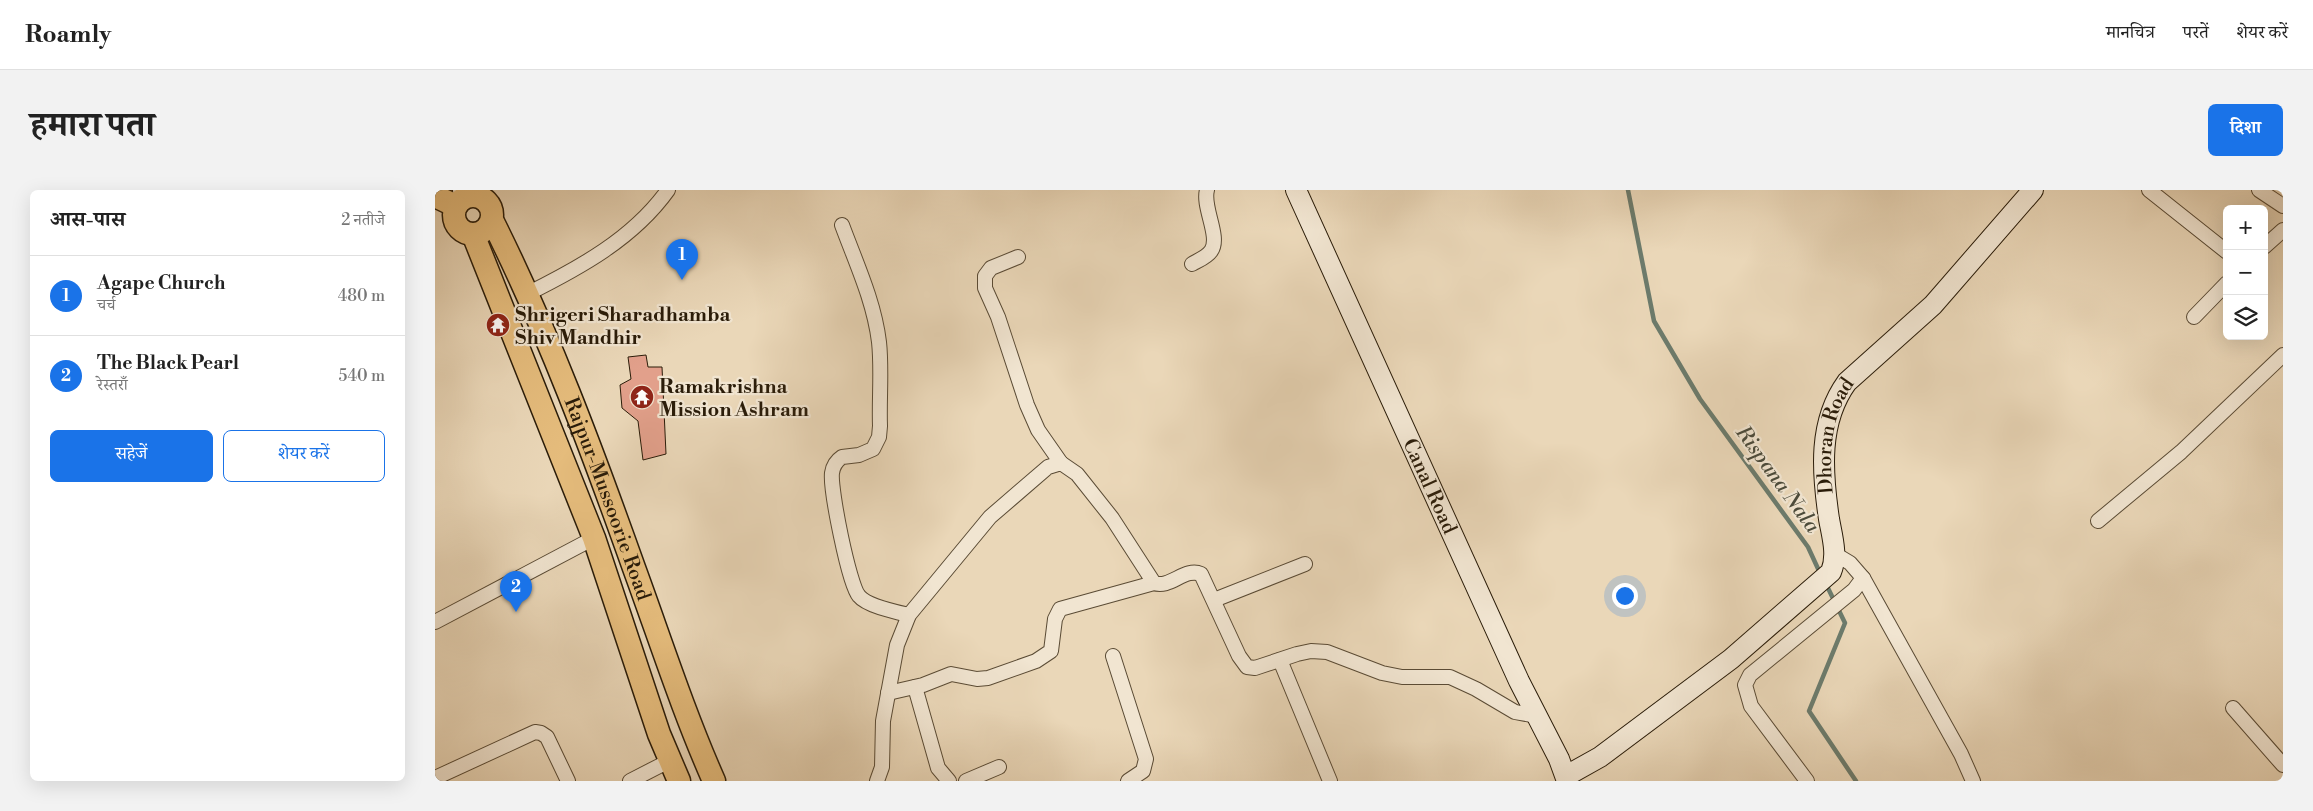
<!DOCTYPE html>
<html lang="hi">
<meta charset="utf-8">
<style>
:root{--surface:#fff;--page:#f2f2f2;--text:#222;--muted:#767676;--line:#e0e0e0;--accent:#1a73e8}
body{margin:0;font-family:"Libre Bodoni","Noto Serif Devanagari",serif;background:var(--page);color:var(--text)}
.controls{position:absolute;right:15px;top:15px;display:grid;overflow:hidden;border-radius:8px;box-shadow:0 5px 20px #0002}
.controls button{width:45px;height:45px;display:grid;place-items:center;padding:0;border:0;border-bottom:1px solid var(--line);background:var(--surface);color:var(--text);font:25px sans-serif}
.you{position:absolute;left:1189px;top:405px;width:18px;height:18px;margin:-12px;border:4px solid #fff;border-radius:50%;background:#1a73e8;box-shadow:0 0 0 8px #1a73e833}
.badge{display:grid;place-items:center;width:32px;height:32px;border-radius:50%;background:var(--accent);color:#fff;font-size:16px;font-weight:700}
.pin{position:absolute;translate:-50% -41px;filter:drop-shadow(0 1px 2px #0008)}
.pin::after{content:'';position:absolute;top:26px;width:18px;height:15px;background:inherit;clip-path:polygon(0 0,100% 0,50% 100%)}
.list{margin:0;padding:0;list-style:none}
h2{display:flex;justify-content:space-between;align-items:center;height:65px;margin:0;padding:0 20px;font-size:21px}
h2 small{font-size:16px;font-weight:400;color:var(--muted)}
.list li{display:grid;grid-template-columns:32px 1fr auto;gap:15px;align-items:center;box-sizing:border-box;height:80px;padding:0 20px;border-top:1px solid var(--line)}
.list b{display:block;font-size:19px;white-space:nowrap}
.list p{margin:0;font-size:16px;white-space:nowrap;color:var(--muted)}
.list em{font-size:16px;font-style:normal;color:var(--muted)}
.actions{display:flex;gap:10px;padding:15px 20px}
.actions a{flex:1;padding:11px 0;border:1px solid var(--accent);border-radius:8px;text-align:center;font-size:18px;color:var(--accent)}
.actions .main{background:var(--accent);color:#fff}
.icon{flex:none;width:28px;height:28px;fill:none;stroke:currentColor;stroke-width:2;stroke-linecap:round;stroke-linejoin:round}
.map{position:relative;flex:none;width:1848px;height:591px;overflow:hidden;border-radius:8px}
header{display:flex;align-items:center;gap:30px;box-sizing:border-box;height:70px;padding:0 25px;background:var(--surface);border-bottom:1px solid var(--line)}
header strong{font-size:24px}
nav{display:flex;gap:28px;margin-inline-start:auto;font-size:18px}
.intro{display:flex;align-items:center;justify-content:space-between;box-sizing:border-box;height:120px;padding:0 30px}
h1{margin:0;font-size:35px}
.button{padding:12px 22px;border-radius:8px;background:var(--accent);color:#fff;font-size:18px;font-weight:700}
main{display:flex;gap:30px;padding:0 30px}
aside{flex:1;background:var(--surface);border-radius:8px;box-shadow:0 5px 20px #0002}
.map>svg:first-child{display:block}
.lines{fill:none;stroke-linecap:round;stroke-linejoin:round}
.stream{stroke:#6c7b6c;stroke-width:4.5}
.building{fill:#e2a08b;stroke:#2a1c09}
.street-casing{stroke:#5a4b35;stroke-width:16}
.secondary-casing{stroke:#2a1c09;stroke-width:22}
.primary-casing{stroke:#2a1c09;stroke-width:25}
.street{stroke:#f1e5d1;stroke-width:14}
.secondary{stroke:#f1e5d1;stroke-width:20}
.primary{stroke:#e5bc7c;stroke-width:22}
.labels{text-anchor:middle;stroke-width:4.5;stroke-linejoin:round;paint-order:stroke}
.poi-label{font-size:20px;font-weight:bold;fill:#2a1c09;stroke:#f1e5d1;text-anchor:start}
.street-label{font-size:20px;fill:#2a1c09;stroke:#f1e5d1}
.water-label{font-size:21px;font-style:italic;fill:#4b4b3b;stroke:#f1e5d1}
</style>
<header>
<strong>Roamly</strong>
<nav><a>मानचित्र</a><a>परतें</a><a>शेयर करें</a></nav>
</header>
<div class="intro"><h1>हमारा पता</h1><a class="button">दिशा</a></div>
<main>
<aside>
<h2>आस-पास<small>2 नतीजे</small></h2>
<ul class="list">
<li><span class="badge">1</span><div><b>Agape Church</b><p>चर्च</p></div><em>480 m</em></li>
<li><span class="badge">2</span><div><b>The Black Pearl</b><p>रेस्तराँ</p></div><em>540 m</em></li>
</ul>
<div class="actions"><a class="main">सहेजें</a><a>शेयर करें</a></div>
</aside>
<div class="map">
<svg width="1848" height="591" viewBox="0 0 1848 591">
<rect width="100%" height="100%" fill="#ead7b8"/>
<filter id="stains"><feTurbulence type="fractalNoise" baseFrequency=".004" numOctaves="4"/><feColorMatrix values="0 0 0 0 .2 0 0 0 0 .09 0 0 0 0 .02 0 0 0 .5 -.17"/></filter>
<radialGradient id="worn" r=".72"><stop offset=".6" stop-color="#630" stop-opacity="0"/><stop offset="1" stop-color="#630" stop-opacity=".3"/></radialGradient>
<g class="lines">
<!-- stream -->
<g class="stream">
<polyline points="1193,0 1219,131 1265,209 1373,357 1385,383"/>
<polyline points="1391,394 1410,433 1374,521 1421,591"/>
</g>
</g>
<!-- building -->
<polygon class="building" points="211,165 213,177 227,177 231,264 208,270 203,231 187,218 185,195 196,189 193,167"/>
<g class="lines">
<!-- street casing -->
<g class="street-casing">
<g id="street">
<polyline points="1714,0 1792,62"/>
<polyline points="1824,0 1848,16"/>
<path d="M407,35C421,73 439,111 444,152C447,179 444,209 445,236L444,247L438,259L424,265L407,267C401,271 398,276 397,283C395,299 414,395 424,406C432,416 461,422 474,425"/>
<polyline points="1829,57 1848,40"/>
<polyline points="583,67 556,78 550,86 550,98 563,127 592,215 603,240 626,273"/>
<path d="M757,74C762,71 772,67 776,61C786,47 767,17 772,0"/>
<path d="M92,104C144,78 198,49 233,0"/>
<polyline points="1759,127 1792,93"/>
<polyline points="1663,331 1746,262 1848,165"/>
<polyline points="1400,364 1415,373 1428,388 1526,564 1538,591"/>
<polyline points="779,410 870,374"/>
<polyline points="0,432 159,348"/>
<polyline points="678,466 711,569 708,581 693,591"/>
<polyline points="845,470 895,591"/>
<polyline points="480,497 503,578 514,591"/>
<polyline points="453,503 488,495 516,484 542,489 553,488 601,471 616,461 620,429 625,419 719,393"/>
<polyline points="1798,518 1848,575"/>
<polyline points="0,588 100,542 106,543 112,547 133,591"/>
<polyline points="195,591 234,571"/>
<path d="M442,591L447,577L448,531L462,455L474,425L555,327L613,277L626,273L642,284L677,328L719,393C735,399 750,377 766,384L804,466L812,477L820,478L862,464L876,461L892,462L947,483L967,487H1015L1041,499L1080,522L1102,526"/>
<polyline points="531,591 564,577"/>
<polyline points="1372,591 1316,516 1310,495 1315,485 1419,400 1428,388"/>
</g>
</g>
<!-- secondary casing -->
<g class="secondary-casing">
<g id="secondary">
<polyline points="28,0 30,7"/>
<path id="s1" d="M861,0L1084,491L1124,569L1132,591"/>
<path id="s2" d="M1131,586L1165,567L1296,469L1396,382C1403,365 1397,346 1394,329C1387,282 1383,232 1412,192L1498,115L1598,0"/>
</g>
</g>
<!-- primary casing -->
<g class="primary-casing">
<g id="primary">
<circle cx="38" cy="25" r="19"/>
<polyline points="0,6 21,16"/>
<path id="s3" d="M57,30C113,142 157,260 199,378C225,449 248,521 279,591"/>
<polyline points="38,44 159,348 224,544 244,591"/>
</g>
</g>
<!-- street -->
<use href="#street" class="street"/>
<!-- secondary -->
<use href="#secondary" class="secondary"/>
<!-- primary -->
<use href="#primary" class="primary"/>
</g>
<!-- icons -->
<defs>
<g id="temple-disc" transform="scale(1.25)"><circle r="9.5" fill="#8f2418" stroke="#f1e5d1"/><path d="M0-6L5-2H3V0L6.5 2.5H4V6H1.5V3h-3V6H-4V2.5H-6.5L-3 0V-2H-5Z" fill="#fff"/></g>
</defs>
<g fill-rule="evenodd">
<use href="#temple-disc" x="63" y="135"/>
<use href="#temple-disc" x="207" y="207"/>
</g>
<g class="labels">
<!-- poi labels -->
<g class="poi-label">
<text x="80" y="131">Shrigeri Sharadhamba<tspan x="80" dy="23">Shiv Mandhir</tspan></text>
<text x="224" y="203">Ramakrishna<tspan x="224" dy="23">Mission Ashram</tspan></text>
</g>
<!-- street labels -->
<g class="street-label">
<text dy="7" stroke="none"><textPath href="#s2" startOffset="474">Dhoran Road</textPath></text>
<text dy="7" stroke="none"><textPath href="#s1" startOffset="325">Canal Road</textPath></text>
<text dy="7" stroke="none"><textPath href="#s3" startOffset="302">Rajpur-Mussoorie Road</textPath></text>
</g>
<!-- water labels -->
<g class="water-label">
<text transform="translate(1343 289) rotate(54)" y="7">Rispana Nala</text>
</g>
</g>
<rect width="100%" height="100%" filter="url(#stains)"/>
<rect width="100%" height="100%" fill="url(#worn)"/>
</svg>
<div class="controls">
<button>+</button>
<button>−</button>
<button><svg class="icon" aria-label="layers" viewBox="0 0 24 24"><path d="M12 4l9 5-9 5-9-5zM3 14l9 5 9-5"/></svg></button>
</div>
<div class="you"></div>
<div class="pin badge" style="left:247px;top:90px">1</div>
<div class="pin badge" style="left:81px;top:422px">2</div>
</div>
</main>
